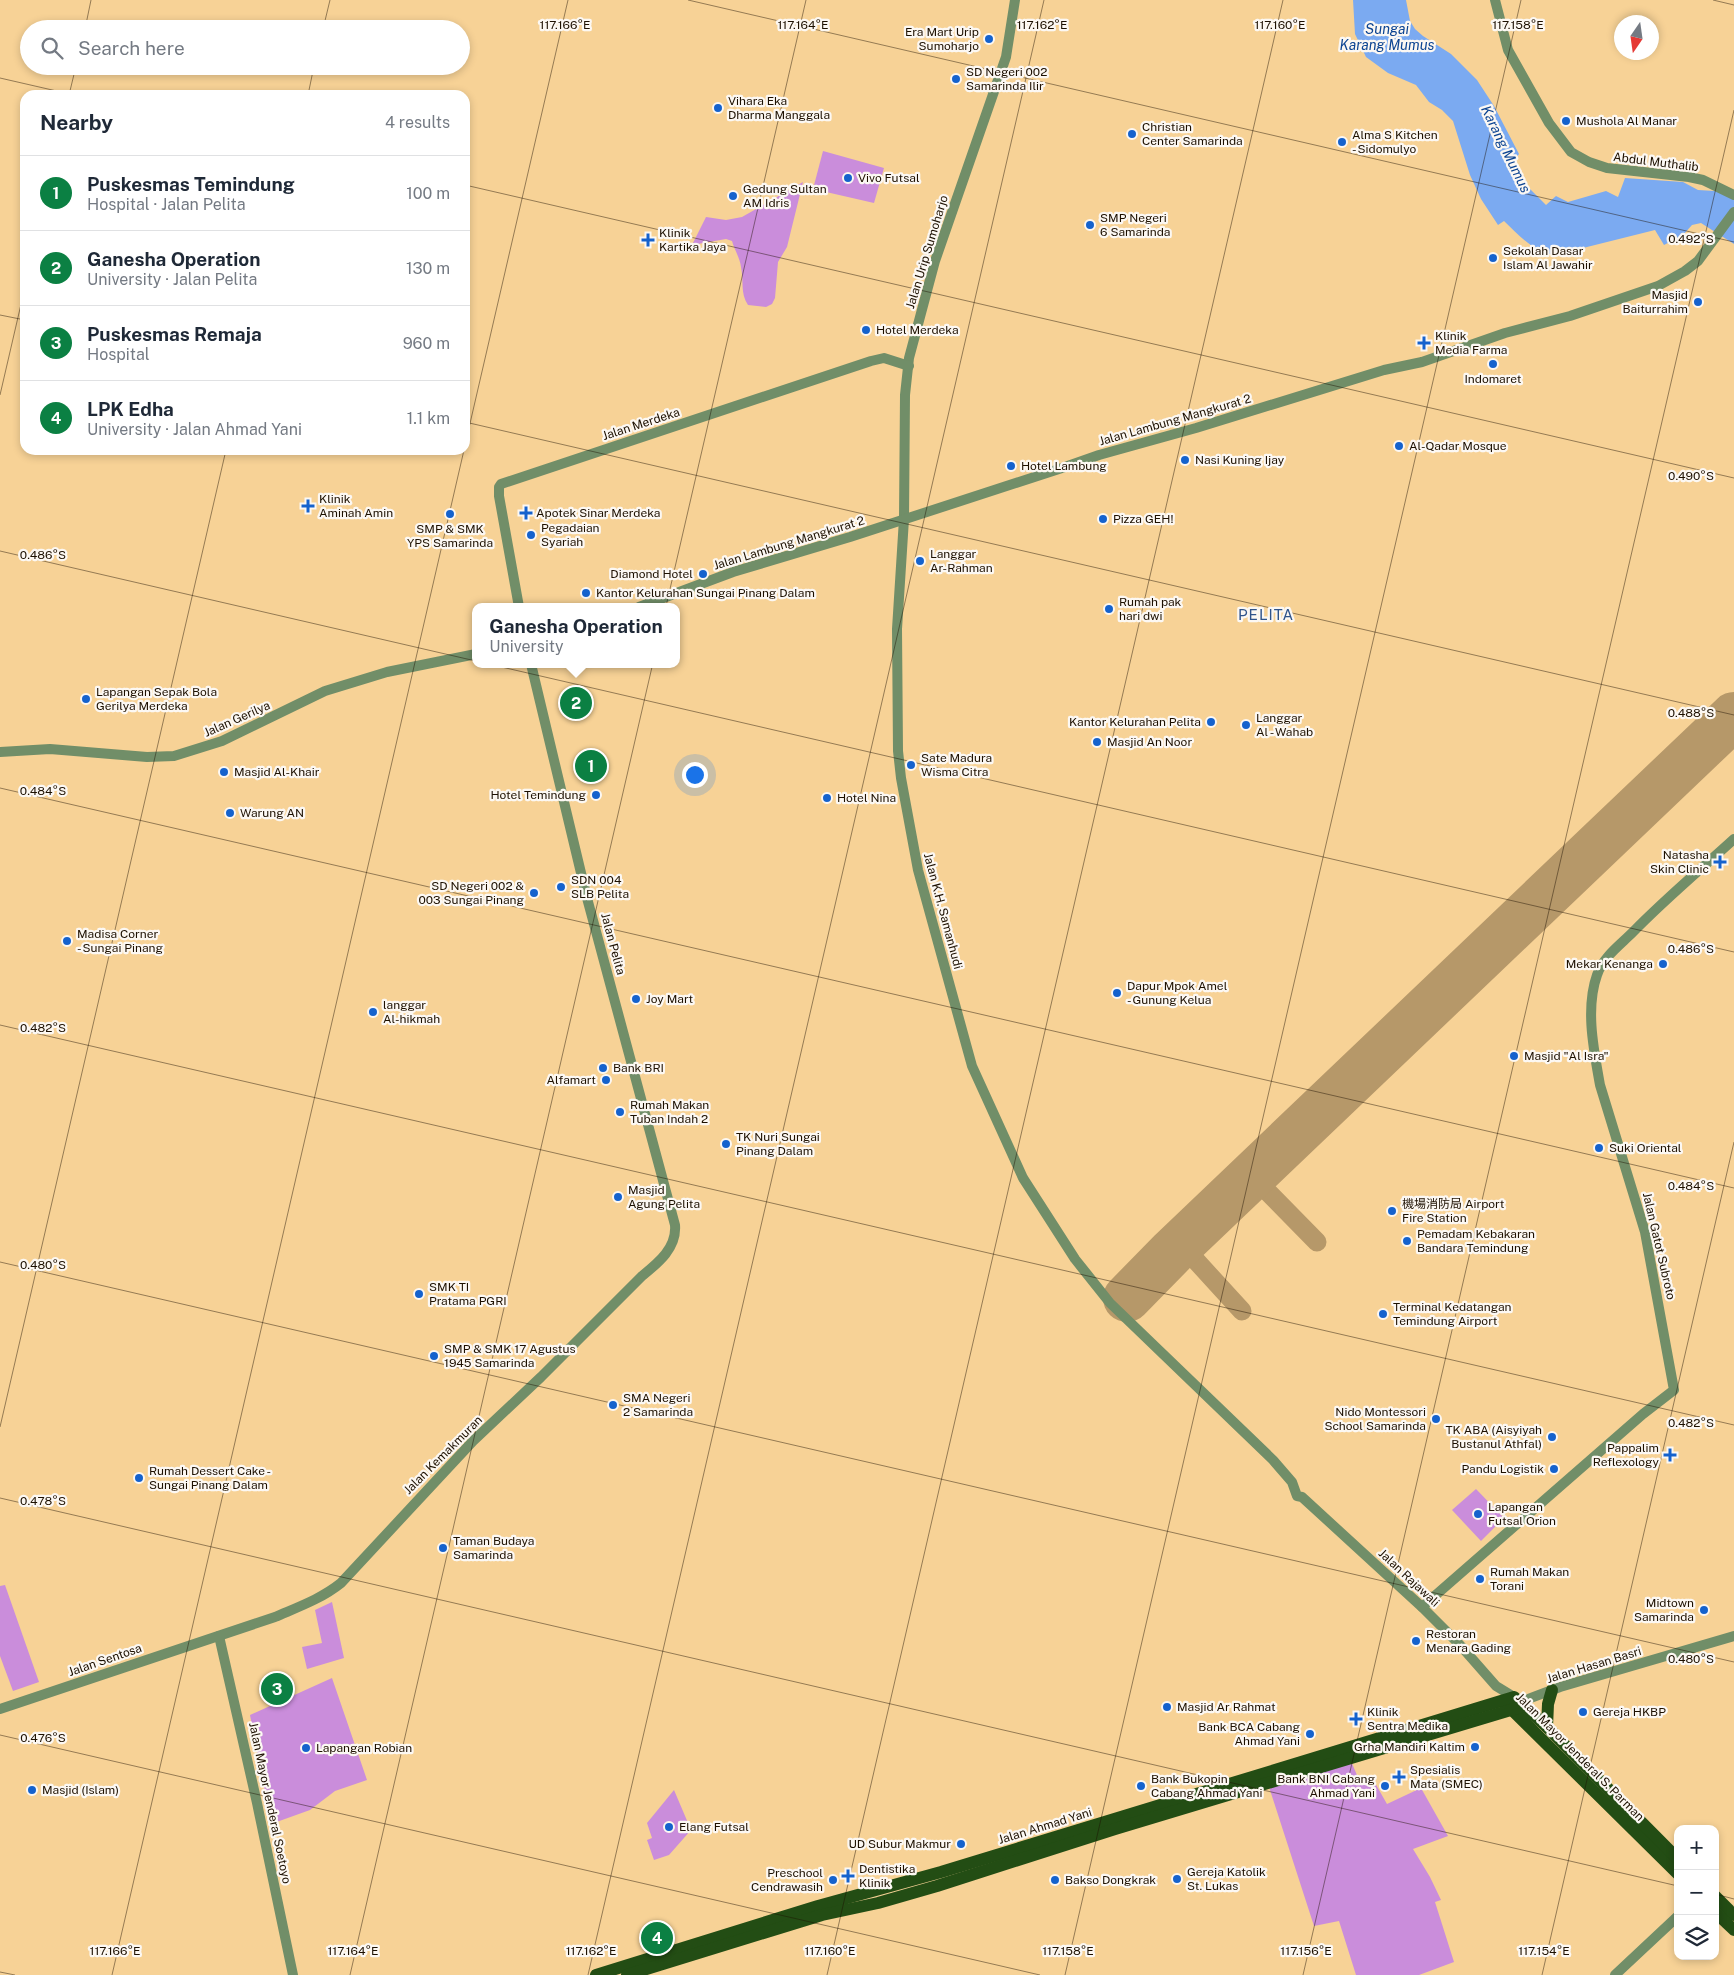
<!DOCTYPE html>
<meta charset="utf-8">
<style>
:root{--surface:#fff;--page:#f2f2f3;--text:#1f2937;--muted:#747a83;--line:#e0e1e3;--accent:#0b8043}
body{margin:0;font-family:"Public Sans","Noto Sans SC",sans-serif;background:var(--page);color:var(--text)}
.controls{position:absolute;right:15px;bottom:15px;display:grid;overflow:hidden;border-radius:10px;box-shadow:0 2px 8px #0003}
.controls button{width:45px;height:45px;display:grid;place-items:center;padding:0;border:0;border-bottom:1px solid var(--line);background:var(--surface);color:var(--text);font:25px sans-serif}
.compass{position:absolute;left:1614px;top:15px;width:45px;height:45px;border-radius:50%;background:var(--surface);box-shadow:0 2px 8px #0003;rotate:193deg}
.you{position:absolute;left:694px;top:774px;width:18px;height:18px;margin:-12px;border:4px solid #fff;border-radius:50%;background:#1a73e8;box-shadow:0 0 0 8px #1a73e833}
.badge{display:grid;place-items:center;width:32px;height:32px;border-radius:50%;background:var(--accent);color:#fff;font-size:16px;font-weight:700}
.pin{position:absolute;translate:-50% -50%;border:2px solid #fff;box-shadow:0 1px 5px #0006}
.popup{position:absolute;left:472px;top:603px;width:208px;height:65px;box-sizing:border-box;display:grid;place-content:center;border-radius:10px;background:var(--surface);filter:drop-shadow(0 1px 4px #0005);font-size:16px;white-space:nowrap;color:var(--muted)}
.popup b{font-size:19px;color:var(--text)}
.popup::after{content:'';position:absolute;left:50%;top:100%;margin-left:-10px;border:10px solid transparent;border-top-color:var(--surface)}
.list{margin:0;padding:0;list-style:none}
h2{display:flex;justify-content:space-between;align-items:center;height:65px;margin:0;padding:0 20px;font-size:21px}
h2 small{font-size:16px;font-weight:400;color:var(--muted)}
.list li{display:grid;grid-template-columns:32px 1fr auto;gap:15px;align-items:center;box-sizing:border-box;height:75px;padding:0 20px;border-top:1px solid var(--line)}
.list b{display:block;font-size:19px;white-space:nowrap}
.list p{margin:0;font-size:16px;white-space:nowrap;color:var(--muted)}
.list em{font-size:16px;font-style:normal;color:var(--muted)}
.icon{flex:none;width:28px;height:28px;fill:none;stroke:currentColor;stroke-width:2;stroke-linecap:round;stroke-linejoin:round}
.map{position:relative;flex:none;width:1734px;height:1975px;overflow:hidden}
.search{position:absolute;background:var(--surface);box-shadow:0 2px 8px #0003;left:20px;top:20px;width:450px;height:55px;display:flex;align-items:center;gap:12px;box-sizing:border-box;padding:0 18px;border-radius:28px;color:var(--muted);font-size:19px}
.panel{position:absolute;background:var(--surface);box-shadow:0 2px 8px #0003;left:20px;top:90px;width:450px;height:365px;border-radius:15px}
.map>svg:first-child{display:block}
.green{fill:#ca8ddb}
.water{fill:#7baaf1}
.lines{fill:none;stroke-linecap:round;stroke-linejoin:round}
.taxiway{stroke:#b69869;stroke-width:19}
.runway{stroke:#b69869;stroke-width:48}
.minor{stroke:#718e68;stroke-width:10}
.major{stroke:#234d14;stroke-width:12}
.ticks{fill:none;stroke:#1d1000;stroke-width:1;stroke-opacity:0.45}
.poi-dot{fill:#1562cd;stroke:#fcf8f3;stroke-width:2}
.labels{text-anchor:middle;stroke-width:4.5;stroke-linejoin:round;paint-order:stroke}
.poi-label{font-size:12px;fill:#1d1000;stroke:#fcf8f3;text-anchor:start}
.street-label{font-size:12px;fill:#1d1000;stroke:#fcf8f3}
.water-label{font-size:14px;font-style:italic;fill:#0c4492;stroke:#fcf8f3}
.quarter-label{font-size:15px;letter-spacing:1px;fill:#2f538a;stroke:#fcf8f3}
.ticks-label{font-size:12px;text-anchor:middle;fill:#1d1000;stroke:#fcf8f3;stroke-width:4.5;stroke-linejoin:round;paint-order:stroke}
</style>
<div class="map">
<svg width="1734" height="1975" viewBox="0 0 1734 1975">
<rect width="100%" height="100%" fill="#f7d296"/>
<!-- green -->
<g class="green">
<polygon points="823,151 884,168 874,203 813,189"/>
<path d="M803,182L787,247L778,262L775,298L772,304L766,307L748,305C740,293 744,281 741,267C740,258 734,249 732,241L726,239L692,245L706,217L726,220L742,217Z"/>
<polygon points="1476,1489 1504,1518 1481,1541 1452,1510"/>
<polygon points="5,1585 39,1682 13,1691 0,1656 0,1586"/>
<polygon points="332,1602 344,1658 307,1669 302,1647 322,1643 315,1610"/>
<polygon points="332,1678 367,1780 335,1791 310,1810 271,1824 250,1715"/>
<polygon points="1351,1761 1359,1780 1371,1776 1387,1804 1421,1788 1448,1836 1413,1849 1430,1877 1441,1900 1435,1902 1454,1962 1419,1975 1356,1975 1339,1921 1314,1926 1269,1787"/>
<polygon points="674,1790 691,1830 669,1855 654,1860 647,1840 652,1838 647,1823"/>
</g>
<!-- water -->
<path class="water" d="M1353,0H1406L1410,21L1415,29L1423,36L1451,54L1477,80L1494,106L1519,154L1511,165L1507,166L1546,205L1556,196L1568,202L1606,191L1618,197L1625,178L1683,182L1698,190L1715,191L1734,197V244L1701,223L1692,225L1683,235L1664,245L1655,230L1555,255C1534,253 1518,234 1504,221L1498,225L1481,199L1470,175L1453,121L1442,110L1429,102L1416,85L1388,73L1366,57L1355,34Z"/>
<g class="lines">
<!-- taxiway -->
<g class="taxiway">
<polyline points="1263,1166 1259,1182 1263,1187"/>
<polyline points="1237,1190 1253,1185 1263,1187 1317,1242"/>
<polyline points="1189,1236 1187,1242 1189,1253 1242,1311"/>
</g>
<!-- runway -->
<polyline class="runway" points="1127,1298 1172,1252 1734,716"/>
<!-- minor -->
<g class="minor">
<polyline points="1015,0 1006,57 935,261 909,358 905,395 904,519 897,629 898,751 901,778 918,870 972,1066 1023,1178 1075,1259 1110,1303 1273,1460 1292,1482 1297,1496 1302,1497 1422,1607 1460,1645 1496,1686 1514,1697"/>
<polyline points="1495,0 1508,50 1549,123 1571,152 1589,162 1607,168 1689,177 1703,180 1734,195"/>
<polyline points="519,607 499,496 499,487 501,484 871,361 884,358 909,366"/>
<polyline points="639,607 733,572 850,537 1062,468 1099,455 1196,428 1384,370 1422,362 1505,333 1570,316 1658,286 1685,271 1698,261 1734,212"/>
<polyline points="0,752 50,749 147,757 174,756 222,741 325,691 387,672 476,654"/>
<path d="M1422,1607L1643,1414L1674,1390L1645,1232L1600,1085C1594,1051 1585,1009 1597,975C1603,957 1620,945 1633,932C1665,899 1700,870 1734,839"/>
<polyline points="219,1636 257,1803 293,1975"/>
<polyline points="1520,1702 1560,1687 1734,1636"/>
<path d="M0,1709L275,1617C298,1607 321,1599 341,1583L473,1441L541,1377L642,1276C658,1263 677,1248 675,1225L587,898L531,664"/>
<polyline points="1615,1975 1678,1916"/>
</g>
<!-- major -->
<g class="major">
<polyline points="1507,1705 1678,1874"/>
<polyline points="1547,1727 1548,1704 1552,1690"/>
<polyline points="1715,1896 1734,1915"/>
<polyline points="1715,1912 1734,1930"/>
<polyline points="596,1975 818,1906 941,1872 1514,1697 1547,1727 1678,1859"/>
<polyline points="627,1975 822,1915 878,1903 937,1886 1115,1829 1524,1706"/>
</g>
</g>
<!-- ticks -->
<path class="ticks" d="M688,0L1734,242M1713,0L1734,5M85,29L91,0M323,29L330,0M0,78L74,95M69,95L76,66M308,95L314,66M465,185L1734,478M0,315L25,320M0,395L25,287M465,422L1734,715M465,445L568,0M0,551L1734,952M0,788L1734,1188M0,1025L1734,1425M0,1262L1734,1662M0,1427L226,450M0,1498L1678,1886M0,1735L1040,1975M1715,1894L1734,1899M0,1972L15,1975M112,1975L464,450M350,1975L806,0M588,1975L1044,0M827,1975L1283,0M1065,1975L1521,0M1303,1975L1734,110M1542,1975L1734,1142"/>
<!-- markers -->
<g class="poi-dot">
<circle cx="989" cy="39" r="5"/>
<circle cx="956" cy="79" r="5"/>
<circle cx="718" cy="108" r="5"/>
<circle cx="1566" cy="121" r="5"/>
<circle cx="1132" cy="134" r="5"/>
<circle cx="1342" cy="142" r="5"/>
<circle cx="848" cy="178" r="5"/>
<circle cx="733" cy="196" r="5"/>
<circle cx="1090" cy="225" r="5"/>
<path d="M645.5 232.5h5v5h5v5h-5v5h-5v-5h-5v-5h5z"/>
<circle cx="1493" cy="258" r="5"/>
<circle cx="1698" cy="302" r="5"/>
<circle cx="866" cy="330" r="5"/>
<path d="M1421.5 335.5h5v5h5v5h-5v5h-5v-5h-5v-5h5z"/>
<circle cx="1493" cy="364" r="5"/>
<circle cx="1399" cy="446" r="5"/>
<circle cx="1185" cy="460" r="5"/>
<circle cx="1011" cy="466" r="5"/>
<path d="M305.5 498.5h5v5h5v5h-5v5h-5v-5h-5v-5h5z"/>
<path d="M523.5 505.5h5v5h5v5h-5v5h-5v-5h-5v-5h5z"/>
<circle cx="450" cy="514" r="5"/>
<circle cx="1103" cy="519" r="5"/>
<circle cx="531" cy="535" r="5"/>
<circle cx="920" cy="561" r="5"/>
<circle cx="703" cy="574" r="5"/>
<circle cx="586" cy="593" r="5"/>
<circle cx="1109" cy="609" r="5"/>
<circle cx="86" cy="699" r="5"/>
<circle cx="1211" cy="722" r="5"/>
<circle cx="1246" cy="725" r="5"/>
<circle cx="1097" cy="742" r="5"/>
<circle cx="911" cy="765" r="5"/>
<circle cx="224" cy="772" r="5"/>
<circle cx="596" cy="795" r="5"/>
<circle cx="827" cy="798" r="5"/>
<circle cx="230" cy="813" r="5"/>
<path d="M1717.5 854.5h5v5h5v5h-5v5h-5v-5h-5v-5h5z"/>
<circle cx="561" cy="887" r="5"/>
<circle cx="534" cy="893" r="5"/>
<circle cx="67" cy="941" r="5"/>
<circle cx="1663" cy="964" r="5"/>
<circle cx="1117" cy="993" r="5"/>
<circle cx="636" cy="999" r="5"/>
<circle cx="373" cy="1012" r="5"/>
<circle cx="1514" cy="1056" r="5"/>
<circle cx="603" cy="1068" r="5"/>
<circle cx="606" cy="1080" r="5"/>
<circle cx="620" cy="1112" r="5"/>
<circle cx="726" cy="1144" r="5"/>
<circle cx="1599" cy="1148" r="5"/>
<circle cx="618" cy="1197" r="5"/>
<circle cx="1392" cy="1211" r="5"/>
<circle cx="1407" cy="1241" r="5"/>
<circle cx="419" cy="1294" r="5"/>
<circle cx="1383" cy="1314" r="5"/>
<circle cx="434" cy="1356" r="5"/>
<circle cx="613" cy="1405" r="5"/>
<circle cx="1436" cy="1419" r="5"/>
<circle cx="1552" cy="1437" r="5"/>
<path d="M1667.5 1447.5h5v5h5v5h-5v5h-5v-5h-5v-5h5z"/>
<circle cx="1554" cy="1469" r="5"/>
<circle cx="139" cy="1478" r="5"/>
<circle cx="1478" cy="1514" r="5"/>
<circle cx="443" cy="1548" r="5"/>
<circle cx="1480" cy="1579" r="5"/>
<circle cx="1704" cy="1610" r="5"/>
<circle cx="1416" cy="1641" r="5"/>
<circle cx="1167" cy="1707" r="5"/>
<circle cx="1583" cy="1712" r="5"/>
<path d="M1353.5 1711.5h5v5h5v5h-5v5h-5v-5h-5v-5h5z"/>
<circle cx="1310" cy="1734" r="5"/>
<circle cx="1475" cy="1747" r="5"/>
<circle cx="306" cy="1748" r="5"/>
<path d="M1396.5 1769.5h5v5h5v5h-5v5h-5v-5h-5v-5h5z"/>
<circle cx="1141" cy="1786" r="5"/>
<circle cx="1385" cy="1786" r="5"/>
<circle cx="32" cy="1790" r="5"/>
<circle cx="669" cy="1827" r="5"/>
<circle cx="961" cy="1844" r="5"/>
<path d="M845.5 1868.5h5v5h5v5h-5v5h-5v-5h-5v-5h5z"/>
<circle cx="1177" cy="1879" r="5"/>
<circle cx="833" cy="1880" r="5"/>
<circle cx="1055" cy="1880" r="5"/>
</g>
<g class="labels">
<!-- poi labels -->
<g class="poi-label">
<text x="979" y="36" text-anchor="end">Era Mart Urip<tspan x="979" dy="14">Sumoharjo</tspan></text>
<text x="966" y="76">SD Negeri 002<tspan x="966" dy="14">Samarinda Ilir</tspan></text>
<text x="728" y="105">Vihara Eka<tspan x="728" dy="14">Dharma Manggala</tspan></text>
<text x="1576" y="125">Mushola Al Manar</text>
<text x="1142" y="131">Christian<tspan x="1142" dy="14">Center Samarinda</tspan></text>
<text x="1352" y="139">Alma S Kitchen<tspan x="1352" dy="14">- Sidomulyo</tspan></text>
<text x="858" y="182">Vivo Futsal</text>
<text x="743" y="193">Gedung Sultan<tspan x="743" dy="14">AM Idris</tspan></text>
<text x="1100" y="222">SMP Negeri<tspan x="1100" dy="14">6 Samarinda</tspan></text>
<text x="659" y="237">Klinik<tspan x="659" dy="14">Kartika Jaya</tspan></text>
<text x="1503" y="255">Sekolah Dasar<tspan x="1503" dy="14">Islam Al Jawahir</tspan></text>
<text x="1688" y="299" text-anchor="end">Masjid<tspan x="1688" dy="14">Baiturrahim</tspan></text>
<text x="876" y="334">Hotel Merdeka</text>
<text x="1435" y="340">Klinik<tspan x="1435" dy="14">Media Farma</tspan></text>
<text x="1493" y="383" text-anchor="middle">Indomaret</text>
<text x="1409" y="450">Al-Qadar Mosque</text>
<text x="1195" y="464">Nasi Kuning Ijay</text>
<text x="1021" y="470">Hotel Lambung</text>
<text x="319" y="503">Klinik<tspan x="319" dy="14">Aminah Amin</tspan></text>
<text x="536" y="517">Apotek Sinar Merdeka</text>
<text x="1113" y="523">Pizza GEH!</text>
<text x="541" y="532">Pegadaian<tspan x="541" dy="14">Syariah</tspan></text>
<text x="450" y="533" text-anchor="middle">SMP &amp; SMK<tspan x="450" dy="14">YPS Samarinda</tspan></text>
<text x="930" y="558">Langgar<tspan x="930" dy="14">Ar-Rahman</tspan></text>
<text x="693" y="578" text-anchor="end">Diamond Hotel</text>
<text x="596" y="597">Kantor Kelurahan Sungai Pinang Dalam</text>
<text x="1119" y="606">Rumah pak<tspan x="1119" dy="14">hari dwi</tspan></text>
<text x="96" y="696">Lapangan Sepak Bola<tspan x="96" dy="14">Gerilya Merdeka</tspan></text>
<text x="1256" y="722">Langgar<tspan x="1256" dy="14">Al - Wahab</tspan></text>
<text x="1201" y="726" text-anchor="end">Kantor Kelurahan Pelita</text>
<text x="1107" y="746">Masjid An Noor</text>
<text x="921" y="762">Sate Madura<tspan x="921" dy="14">Wisma Citra</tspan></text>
<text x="234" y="776">Masjid Al-Khair</text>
<text x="586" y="799" text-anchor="end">Hotel Temindung</text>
<text x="837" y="802">Hotel Nina</text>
<text x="240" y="817">Warung AN</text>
<text x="1709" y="859" text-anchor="end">Natasha<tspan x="1709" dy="14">Skin Clinic</tspan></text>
<text x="571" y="884">SDN 004<tspan x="571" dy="14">SLB Pelita</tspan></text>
<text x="524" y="890" text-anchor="end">SD Negeri 002 &amp;<tspan x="524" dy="14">003 Sungai Pinang</tspan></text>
<text x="77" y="938">Madisa Corner<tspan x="77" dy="14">- Sungai Pinang</tspan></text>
<text x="1653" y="968" text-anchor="end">Mekar Kenanga</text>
<text x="1127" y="990">Dapur Mpok Amel<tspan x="1127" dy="14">- Gunung Kelua</tspan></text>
<text x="646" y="1003">Joy Mart</text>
<text x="383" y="1009">langgar<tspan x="383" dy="14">Al-hikmah</tspan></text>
<text x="1524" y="1060">Masjid "Al Isra"</text>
<text x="613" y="1072">Bank BRI</text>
<text x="596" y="1084" text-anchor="end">Alfamart</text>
<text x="630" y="1109">Rumah Makan<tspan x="630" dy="14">Tuban Indah 2</tspan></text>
<text x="736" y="1141">TK Nuri Sungai<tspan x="736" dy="14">Pinang Dalam</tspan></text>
<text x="1609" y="1152">Suki Oriental</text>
<text x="628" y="1194">Masjid<tspan x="628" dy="14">Agung Pelita</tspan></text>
<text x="1402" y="1208">機場消防局 Airport<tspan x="1402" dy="14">Fire Station</tspan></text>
<text x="1417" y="1238">Pemadam Kebakaran<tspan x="1417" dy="14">Bandara Temindung</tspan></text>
<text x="429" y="1291">SMK TI<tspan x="429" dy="14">Pratama PGRI</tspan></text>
<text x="1393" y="1311">Terminal Kedatangan<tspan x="1393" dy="14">Temindung Airport</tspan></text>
<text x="444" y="1353">SMP &amp; SMK 17 Agustus<tspan x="444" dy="14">1945 Samarinda</tspan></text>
<text x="623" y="1402">SMA Negeri<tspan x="623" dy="14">2 Samarinda</tspan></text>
<text x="1426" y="1416" text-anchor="end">Nido Montessori<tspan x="1426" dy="14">School Samarinda</tspan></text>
<text x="1542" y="1434" text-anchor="end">TK ABA (Aisyiyah<tspan x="1542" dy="14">Bustanul Athfal)</tspan></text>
<text x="1659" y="1452" text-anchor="end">Pappalim<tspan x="1659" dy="14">Reflexology</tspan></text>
<text x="1544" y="1473" text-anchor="end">Pandu Logistik</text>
<text x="149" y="1475">Rumah Dessert Cake -<tspan x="149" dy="14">Sungai Pinang Dalam</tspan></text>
<text x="1488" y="1511">Lapangan<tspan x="1488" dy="14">Futsal Orion</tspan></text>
<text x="453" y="1545">Taman Budaya<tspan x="453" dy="14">Samarinda</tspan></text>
<text x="1490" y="1576">Rumah Makan<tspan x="1490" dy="14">Torani</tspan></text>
<text x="1694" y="1607" text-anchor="end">Midtown<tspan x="1694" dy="14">Samarinda</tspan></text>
<text x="1426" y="1638">Restoran<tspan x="1426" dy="14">Menara Gading</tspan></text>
<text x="1177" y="1711">Masjid Ar Rahmat</text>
<text x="1367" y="1716">Klinik<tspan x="1367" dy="14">Sentra Medika</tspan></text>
<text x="1593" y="1716">Gereja HKBP</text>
<text x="1300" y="1731" text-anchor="end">Bank BCA Cabang<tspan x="1300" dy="14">Ahmad Yani</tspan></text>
<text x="1465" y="1751" text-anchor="end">Grha Mandiri Kaltim</text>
<text x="316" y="1752">Lapangan Robian</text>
<text x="1410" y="1774">Spesialis<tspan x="1410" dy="14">Mata (SMEC)</tspan></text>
<text x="1151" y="1783">Bank Bukopin<tspan x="1151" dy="14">Cabang Ahmad Yani</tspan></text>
<text x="1375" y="1783" text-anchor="end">Bank BNI Cabang<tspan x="1375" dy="14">Ahmad Yani</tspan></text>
<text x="42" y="1794">Masjid (Islam)</text>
<text x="679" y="1831">Elang Futsal</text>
<text x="951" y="1848" text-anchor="end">UD Subur Makmur</text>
<text x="859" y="1873">Dentistika<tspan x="859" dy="14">Klinik</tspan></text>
<text x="1187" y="1876">Gereja Katolik<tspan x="1187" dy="14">St. Lukas</tspan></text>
<text x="823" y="1877" text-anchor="end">Preschool<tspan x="823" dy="14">Cendrawasih</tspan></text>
<text x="1065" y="1884">Bakso Dongkrak</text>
</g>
<!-- street labels -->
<g class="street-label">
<text transform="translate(1656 162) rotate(7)" y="4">Abdul Muthalib</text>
<text transform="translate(927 252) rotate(-73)" y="4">Jalan Urip Sumoharjo</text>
<text transform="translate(1175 420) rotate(-16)" y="4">Jalan Lambung Mangkurat 2</text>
<text transform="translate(641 424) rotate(-18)" y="4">Jalan Merdeka</text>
<text transform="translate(789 543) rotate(-17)" y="4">Jalan Lambung Mangkurat 2</text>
<text transform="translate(237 719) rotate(-24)" y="4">Jalan Gerilya</text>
<text transform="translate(943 911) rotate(75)" y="4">Jalan K.H. Samanhudi</text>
<text transform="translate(613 944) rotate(75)" y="4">Jalan Pelita</text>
<text transform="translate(1659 1246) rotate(77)" y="4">Jalan Gatot Subroto</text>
<text transform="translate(443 1455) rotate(-45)" y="4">Jalan Kemakmuran</text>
<text transform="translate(1409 1578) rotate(43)" y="4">Jalan Rajawali</text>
<text transform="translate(105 1660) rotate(-19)" y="4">Jalan Sentosa</text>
<text transform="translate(1594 1665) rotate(-17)" y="4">Jalan Hasan Basri</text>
<text transform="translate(1580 1757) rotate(45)" y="4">Jalan Mayor Jenderal S. Parman</text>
<text transform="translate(270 1803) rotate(78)" y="4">Jalan Mayor Jenderal Soetoyo</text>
<text transform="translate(1045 1826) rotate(-17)" y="4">Jalan Ahmad Yani</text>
</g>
<!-- water labels -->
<g class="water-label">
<text x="1387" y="34">Sungai<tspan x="1387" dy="16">Karang Mumus</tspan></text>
<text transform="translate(1506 149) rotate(64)" y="5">Karang Mumus</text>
</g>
<!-- quarter labels -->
<g class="quarter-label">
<text x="1266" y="620">PELITA</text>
</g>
</g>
<g class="ticks-label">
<text x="565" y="29">117.166°E</text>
<text x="803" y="29">117.164°E</text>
<text x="1042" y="29">117.162°E</text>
<text x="1280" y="29">117.160°E</text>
<text x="1518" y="29">117.158°E</text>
<text x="1691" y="243">0.492°S</text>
<text x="1691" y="480">0.490°S</text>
<text x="43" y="559">0.486°S</text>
<text x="1691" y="717">0.488°S</text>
<text x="43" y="795">0.484°S</text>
<text x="1691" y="953">0.486°S</text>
<text x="43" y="1032">0.482°S</text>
<text x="1691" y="1190">0.484°S</text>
<text x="43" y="1269">0.480°S</text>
<text x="1691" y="1427">0.482°S</text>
<text x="43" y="1505">0.478°S</text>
<text x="1691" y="1663">0.480°S</text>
<text x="43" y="1742">0.476°S</text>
<text x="115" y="1955">117.166°E</text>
<text x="353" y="1955">117.164°E</text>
<text x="591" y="1955">117.162°E</text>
<text x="830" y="1955">117.160°E</text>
<text x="1068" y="1955">117.158°E</text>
<text x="1306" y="1955">117.156°E</text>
<text x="1544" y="1955">117.154°E</text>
</g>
</svg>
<div class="controls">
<button>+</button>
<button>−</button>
<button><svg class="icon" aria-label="layers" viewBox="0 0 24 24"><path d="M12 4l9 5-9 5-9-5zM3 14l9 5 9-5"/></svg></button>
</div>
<svg class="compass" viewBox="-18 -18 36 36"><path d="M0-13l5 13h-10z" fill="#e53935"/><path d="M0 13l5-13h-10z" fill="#747a83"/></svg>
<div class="you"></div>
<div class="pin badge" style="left:591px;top:766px">1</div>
<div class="pin badge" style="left:576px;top:703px">2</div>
<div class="popup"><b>Ganesha Operation</b>University</div>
<div class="pin badge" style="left:277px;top:1689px">3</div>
<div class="pin badge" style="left:657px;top:1938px">4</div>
<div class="search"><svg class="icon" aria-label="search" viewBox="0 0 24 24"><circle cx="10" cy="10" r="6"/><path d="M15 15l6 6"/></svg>Search here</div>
<section class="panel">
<h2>Nearby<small>4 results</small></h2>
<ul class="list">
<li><span class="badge">1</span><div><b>Puskesmas Temindung</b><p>Hospital · Jalan Pelita</p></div><em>100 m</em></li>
<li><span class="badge">2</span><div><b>Ganesha Operation</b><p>University · Jalan Pelita</p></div><em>130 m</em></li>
<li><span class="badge">3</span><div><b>Puskesmas Remaja</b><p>Hospital</p></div><em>960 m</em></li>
<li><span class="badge">4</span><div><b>LPK Edha</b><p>University · Jalan Ahmad Yani</p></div><em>1.1 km</em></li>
</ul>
</section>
</div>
